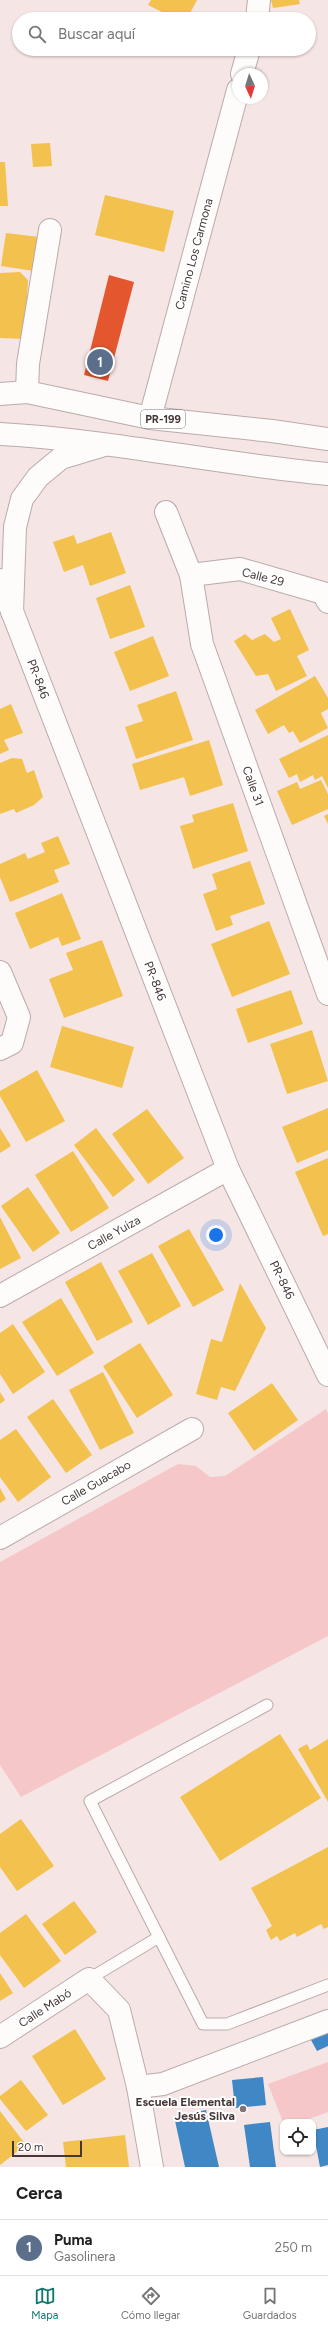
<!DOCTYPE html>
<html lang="es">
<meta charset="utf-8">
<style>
:root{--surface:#fff;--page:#f6f6f6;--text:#222;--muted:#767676;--line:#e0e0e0;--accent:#0f766e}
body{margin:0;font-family:Figtree,sans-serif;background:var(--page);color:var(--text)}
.controls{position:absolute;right:12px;bottom:12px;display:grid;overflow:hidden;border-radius:8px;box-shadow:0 1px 3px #0004}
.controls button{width:36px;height:36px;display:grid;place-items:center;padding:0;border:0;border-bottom:1px solid var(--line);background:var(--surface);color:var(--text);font:20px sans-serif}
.compass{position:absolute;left:232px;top:68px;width:36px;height:36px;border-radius:50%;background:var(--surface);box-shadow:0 1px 3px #0004;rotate:176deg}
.scale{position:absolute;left:12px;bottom:10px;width:70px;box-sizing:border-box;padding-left:4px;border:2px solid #453637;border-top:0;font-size:11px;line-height:14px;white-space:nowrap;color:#453637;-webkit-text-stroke:3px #fff;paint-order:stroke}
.you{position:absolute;left:216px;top:1235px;width:14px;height:14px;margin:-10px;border:3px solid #fff;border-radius:50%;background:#1a73e8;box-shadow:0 0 0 6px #1a73e833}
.badge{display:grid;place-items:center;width:26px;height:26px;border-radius:50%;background:var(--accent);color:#fff;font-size:13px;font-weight:700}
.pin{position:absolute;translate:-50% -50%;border:2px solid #fff;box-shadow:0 1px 4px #0006}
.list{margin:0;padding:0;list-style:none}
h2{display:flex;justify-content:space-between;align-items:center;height:52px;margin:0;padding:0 16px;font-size:17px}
h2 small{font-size:13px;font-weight:400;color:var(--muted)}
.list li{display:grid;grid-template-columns:26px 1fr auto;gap:12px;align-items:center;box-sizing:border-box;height:56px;padding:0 16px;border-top:1px solid var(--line)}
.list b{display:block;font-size:15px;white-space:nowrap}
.list p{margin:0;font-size:13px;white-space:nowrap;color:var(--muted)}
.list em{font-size:13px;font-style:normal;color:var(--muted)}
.icon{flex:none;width:22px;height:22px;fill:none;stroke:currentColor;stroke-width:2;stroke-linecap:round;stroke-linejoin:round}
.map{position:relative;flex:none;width:328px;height:2167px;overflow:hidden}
.search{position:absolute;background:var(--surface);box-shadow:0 1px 3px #0004;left:12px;right:12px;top:12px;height:44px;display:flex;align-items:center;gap:10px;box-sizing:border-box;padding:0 14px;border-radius:22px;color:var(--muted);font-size:15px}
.sheet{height:108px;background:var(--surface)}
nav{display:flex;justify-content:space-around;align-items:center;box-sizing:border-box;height:56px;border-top:1px solid var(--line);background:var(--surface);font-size:11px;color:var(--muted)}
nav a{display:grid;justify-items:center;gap:2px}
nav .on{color:var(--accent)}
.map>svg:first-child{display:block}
.green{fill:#f6c7c8}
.homes{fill:#f2c14e}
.shops{fill:#e4572e}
.schools{fill:#3f88c5}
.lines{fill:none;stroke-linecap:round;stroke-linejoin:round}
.lane-casing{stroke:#baabab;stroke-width:13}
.street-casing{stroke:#baabab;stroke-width:24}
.secondary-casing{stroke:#baabab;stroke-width:24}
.primary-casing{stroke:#baabab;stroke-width:24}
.lane{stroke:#fefbfb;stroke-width:11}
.street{stroke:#fefbfb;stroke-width:22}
.secondary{stroke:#fefbfb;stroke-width:22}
.primary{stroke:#fefbfb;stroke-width:22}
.poi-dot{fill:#837374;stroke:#fff;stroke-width:1.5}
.labels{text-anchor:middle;stroke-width:4;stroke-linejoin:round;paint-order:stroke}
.shield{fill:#fff;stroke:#7d7273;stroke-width:1}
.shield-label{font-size:11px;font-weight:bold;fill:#453637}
.street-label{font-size:12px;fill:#453637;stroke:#fff}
.poi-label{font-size:12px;font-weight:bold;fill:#453637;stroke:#fff;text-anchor:end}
</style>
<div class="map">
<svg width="328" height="2167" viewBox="0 0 328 2167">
<rect width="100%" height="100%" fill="#f6e5e5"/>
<!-- green -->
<g class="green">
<polygon points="326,1409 328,1414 328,1636 21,1797 0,1765 0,1562 178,1464 196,1466 210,1477 225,1476"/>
<polygon points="328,2062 328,2112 301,2122 283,2122 268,2084"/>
</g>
<!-- homes -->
<g class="homes">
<polygon points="151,0 197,0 187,19 176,19 148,5"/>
<polygon points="271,0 299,0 300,4 273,8"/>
<polygon points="50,143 52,166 33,167 31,144"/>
<polygon points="0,162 5,162 8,206 0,206"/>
<polygon points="105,195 174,211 164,252 95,235"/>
<polygon points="6,233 39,237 34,271 1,266"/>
<polygon points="20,272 28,280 25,339 0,338 0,273"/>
<polygon points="111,532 126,573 90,586 83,565 64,572 53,542 74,535 77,544"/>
<polygon points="130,585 145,627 110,639 96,598"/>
<polygon points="290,609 309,650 297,656 307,676 276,691 268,674 256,676 234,641 245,634 252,640 265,634 274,642 281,639 271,618"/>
<polygon points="153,636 169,676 130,691 114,652"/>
<polygon points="315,676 328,698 328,709 321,713 328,728 300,743 293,731 289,733 284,725 268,734 255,710"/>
<polygon points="176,691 193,740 136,759 125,727 143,721 137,705"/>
<polygon points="11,704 23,733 4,740 9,750 0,754 0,709"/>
<polygon points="328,735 328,788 322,776 315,780 313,775 300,782 297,774 289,778 279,759"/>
<polygon points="209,740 223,785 190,796 184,777 140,790 132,764"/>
<polygon points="12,758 22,759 27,773 34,770 43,797 34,805 16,813 14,809 0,814 0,763"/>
<polygon points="321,780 328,794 328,809 292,825 277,791 297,782 300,789"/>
<polygon points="233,803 248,851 193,869 180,826 194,822 192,815"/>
<polygon points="328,814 328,824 324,816"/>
<polygon points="58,836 70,864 54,870 59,882 10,902 0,877 0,864 25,853 28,859 45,852 41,843"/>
<polygon points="250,861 265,904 230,916 233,925 216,931 203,894 217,889 212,874"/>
<polygon points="62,893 81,939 62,946 58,937 30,949 15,913"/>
<polygon points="269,921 290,974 232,997 211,944"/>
<polygon points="102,940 123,996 64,1018 49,979 73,970 66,953"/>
<polygon points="291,990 303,1024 248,1043 236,1009"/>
<polygon points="62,1026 134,1047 122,1088 50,1067"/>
<polygon points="312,1030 328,1081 287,1094 270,1044"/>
<polygon points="37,1070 65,1121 26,1142 0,1096 0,1091"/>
<polygon points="328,1108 328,1150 297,1163 282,1127"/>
<polygon points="147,1109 184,1158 148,1184 112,1134"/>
<polygon points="0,1128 11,1146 0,1153"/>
<polygon points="96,1128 135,1180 113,1197 74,1145"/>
<polygon points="73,1151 109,1208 71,1232 35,1175"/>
<polygon points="328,1158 328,1234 323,1236 295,1172"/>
<polygon points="28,1187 60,1233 33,1252 1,1206"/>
<polygon points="0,1217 21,1258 0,1269"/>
<polygon points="189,1229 224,1290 193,1307 158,1246"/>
<polygon points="152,1253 181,1306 148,1325 118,1271"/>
<polygon points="101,1262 133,1322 97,1341 65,1282"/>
<polygon points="240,1283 266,1328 235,1391 221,1387 217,1400 196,1394 211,1339 222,1342"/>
<polygon points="61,1298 94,1353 57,1376 22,1322"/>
<polygon points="13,1324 45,1372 13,1394 0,1374 0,1333"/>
<polygon points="140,1343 173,1395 137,1418 103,1366"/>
<polygon points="103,1372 134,1433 100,1450 69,1390"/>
<polygon points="272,1383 298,1420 254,1451 228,1413"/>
<polygon points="0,1392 5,1400 0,1404"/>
<polygon points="53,1399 92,1455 66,1473 27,1417"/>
<polygon points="16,1429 51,1477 18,1502 0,1477 0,1440"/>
<polygon points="0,1488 6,1499 0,1503"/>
<polygon points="280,1734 321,1798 220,1861 180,1797"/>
<polygon points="328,1739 328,1802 298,1749 307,1744 310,1750"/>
<polygon points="21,1819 54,1866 17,1891 0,1867 0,1834"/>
<polygon points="328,1847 328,1927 324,1929 321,1924 297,1937 295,1933 280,1941 277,1936 271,1940 266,1930 272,1926 251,1888"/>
<polygon points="74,1901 97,1932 65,1955 42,1924"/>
<polygon points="26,1914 61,1961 24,1988 0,1955 0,1933"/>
<polygon points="0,1973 13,1993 0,2001"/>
<polygon points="75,2029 106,2079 63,2105 32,2056"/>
<polygon points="21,2080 48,2115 26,2131 0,2099 0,2096"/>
<polygon points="0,2111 26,2145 0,2165"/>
<polygon points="125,2135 129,2167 66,2167 63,2142"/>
</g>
<!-- shops -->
<polygon class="shops" points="109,275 134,282 108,381 84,375"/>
<!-- schools -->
<g class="schools">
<polygon points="328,2032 328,2046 317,2051 311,2040"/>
<polygon points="263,2077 266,2105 235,2108 232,2080"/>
<polygon points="206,2110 219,2167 185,2167 174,2116"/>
<polygon points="270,2122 276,2167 250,2167 244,2125"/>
<polygon points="328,2127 328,2165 320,2167 313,2130"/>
</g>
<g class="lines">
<!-- lane casing -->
<g class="lane-casing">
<g id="lane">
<polyline points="267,1705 90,1801 203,2024 227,2024 328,1985"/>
<polyline points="89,1979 159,1937"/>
</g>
</g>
<!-- street casing -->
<g class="street-casing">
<g id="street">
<polyline points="257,19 259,0"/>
<polyline points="242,74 249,49"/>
<polyline points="27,392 28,364 50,230"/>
<polyline points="150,418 238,90"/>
<polyline points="166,512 191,575 202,644 328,994"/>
<polyline points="191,575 240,569 323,593 328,602"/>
<polyline points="0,972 19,1017 12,1043 0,1049"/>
<polyline points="0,1296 228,1169"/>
<polyline points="0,1538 192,1429"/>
<polyline points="0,2037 89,1979 119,2010 138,2087 152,2167"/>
<polyline points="138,2087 163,2084 328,2021"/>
</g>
</g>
<!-- secondary casing -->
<g class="secondary-casing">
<polyline id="secondary" points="0,580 228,1169 328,1375"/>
</g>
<!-- primary casing -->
<g class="primary-casing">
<g id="primary">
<polyline points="0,394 27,392 150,418 272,431 328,439"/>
<path d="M0,434C110,440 218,464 328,474"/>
<polyline points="12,612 15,527 22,499 38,477 61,458 101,446"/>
</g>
</g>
<!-- lane -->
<use href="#lane" class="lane"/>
<!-- street -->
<use href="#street" class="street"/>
<!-- secondary -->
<use href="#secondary" class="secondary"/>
<!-- primary -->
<use href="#primary" class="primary"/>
</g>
<!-- markers -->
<circle class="poi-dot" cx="243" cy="2109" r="4"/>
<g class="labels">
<!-- shield labels -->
<rect class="shield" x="141" y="410" width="44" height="18" rx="3"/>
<g class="shield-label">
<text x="163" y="423">PR-199</text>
</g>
<!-- street labels -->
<g class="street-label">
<text transform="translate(194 254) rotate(-75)" y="4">Camino Los Carmona</text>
<text transform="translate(263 577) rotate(14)" y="4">Calle 29</text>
<text transform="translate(38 679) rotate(69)" y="4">PR-846</text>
<text transform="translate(253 786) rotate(70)" y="4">Calle 31</text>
<text transform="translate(155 981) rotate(69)" y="4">PR-846</text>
<text transform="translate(114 1233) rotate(-29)" y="4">Calle Yuiza</text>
<text transform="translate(282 1280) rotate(64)" y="4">PR-846</text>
<text transform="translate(96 1483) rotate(-30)" y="4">Calle Guacabo</text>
<text transform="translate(45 2008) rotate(-33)" y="4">Calle Mabó</text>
</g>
<!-- poi labels -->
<g class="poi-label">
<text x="235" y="2106">Escuela Elemental<tspan x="235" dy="14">Jesús Silva</tspan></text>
</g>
</g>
</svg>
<div class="controls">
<button><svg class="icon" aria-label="locate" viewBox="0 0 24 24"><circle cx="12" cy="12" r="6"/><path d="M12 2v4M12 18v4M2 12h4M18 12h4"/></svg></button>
</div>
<svg class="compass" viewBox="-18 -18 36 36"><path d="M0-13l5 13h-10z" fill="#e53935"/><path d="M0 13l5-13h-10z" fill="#767676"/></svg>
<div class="scale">20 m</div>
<div class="you"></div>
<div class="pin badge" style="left:100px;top:362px;background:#5c6f8a">1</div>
<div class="search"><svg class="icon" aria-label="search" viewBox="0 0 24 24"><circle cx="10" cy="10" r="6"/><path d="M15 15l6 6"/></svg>Buscar aquí</div>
</div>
<section class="sheet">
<h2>Cerca<small></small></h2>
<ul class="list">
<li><span class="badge" style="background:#5c6f8a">1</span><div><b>Puma</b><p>Gasolinera</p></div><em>250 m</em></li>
</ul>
</section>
<nav>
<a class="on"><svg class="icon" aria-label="map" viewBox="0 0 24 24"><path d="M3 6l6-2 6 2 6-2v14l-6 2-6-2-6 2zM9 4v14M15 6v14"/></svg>Mapa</a>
<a><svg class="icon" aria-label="directions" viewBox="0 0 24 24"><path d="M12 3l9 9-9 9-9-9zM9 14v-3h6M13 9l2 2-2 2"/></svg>Cómo llegar</a>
<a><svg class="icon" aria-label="saved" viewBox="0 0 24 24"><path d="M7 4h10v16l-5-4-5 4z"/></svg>Guardados</a>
</nav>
